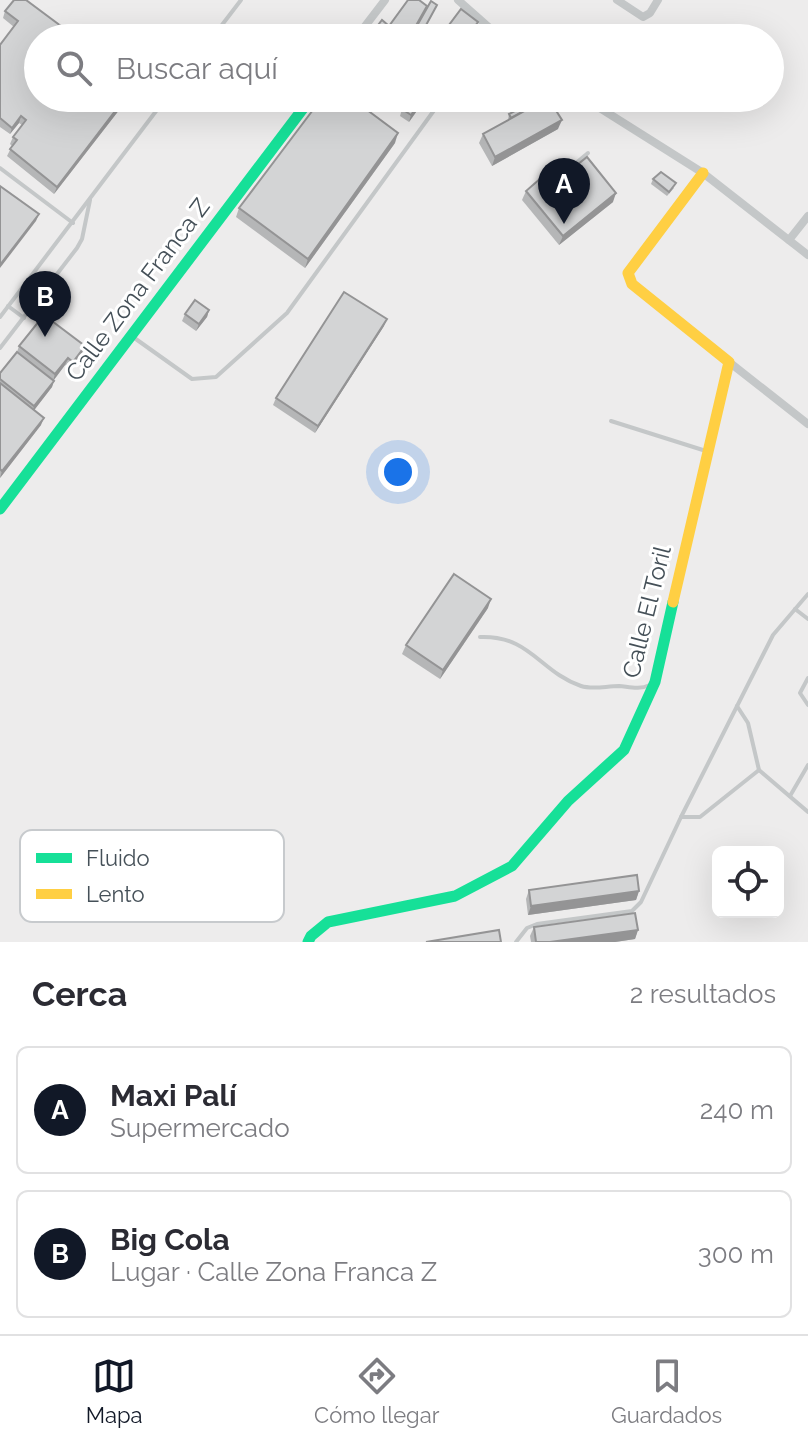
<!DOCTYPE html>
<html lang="es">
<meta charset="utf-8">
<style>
:root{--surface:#fff;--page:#f2f2f3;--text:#2b2b33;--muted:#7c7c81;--line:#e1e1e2;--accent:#111827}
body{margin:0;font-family:Raleway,sans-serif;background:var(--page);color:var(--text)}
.controls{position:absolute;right:24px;bottom:24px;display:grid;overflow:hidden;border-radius:12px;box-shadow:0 8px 32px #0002}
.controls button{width:72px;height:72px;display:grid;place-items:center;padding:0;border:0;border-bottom:2px solid var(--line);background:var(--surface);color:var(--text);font:40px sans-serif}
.you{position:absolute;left:398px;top:472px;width:28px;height:28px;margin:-20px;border:6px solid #fff;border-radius:50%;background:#1a73e8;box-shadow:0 0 0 12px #1a73e833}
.badge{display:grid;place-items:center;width:52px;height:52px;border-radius:50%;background:var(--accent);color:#fff;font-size:26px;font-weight:700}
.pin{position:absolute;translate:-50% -66px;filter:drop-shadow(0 2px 4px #0008)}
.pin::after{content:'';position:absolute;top:42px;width:28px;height:24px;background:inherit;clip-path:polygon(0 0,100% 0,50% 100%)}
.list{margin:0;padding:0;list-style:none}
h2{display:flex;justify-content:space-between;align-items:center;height:104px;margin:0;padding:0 32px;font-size:34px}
h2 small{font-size:26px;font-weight:400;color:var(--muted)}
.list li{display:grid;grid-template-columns:52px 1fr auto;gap:24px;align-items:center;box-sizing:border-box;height:128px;margin:0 16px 16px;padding:0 16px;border:2px solid var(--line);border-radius:12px}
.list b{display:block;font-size:30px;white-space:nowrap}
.list p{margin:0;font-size:26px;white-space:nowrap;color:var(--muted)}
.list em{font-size:26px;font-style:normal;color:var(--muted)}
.icon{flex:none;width:44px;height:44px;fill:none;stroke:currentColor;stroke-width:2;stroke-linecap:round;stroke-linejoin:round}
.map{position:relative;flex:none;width:808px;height:942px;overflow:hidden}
.search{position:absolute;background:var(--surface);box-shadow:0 8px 32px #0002;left:24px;right:24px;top:24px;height:88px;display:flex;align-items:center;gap:20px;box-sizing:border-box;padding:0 28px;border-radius:44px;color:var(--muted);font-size:30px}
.sheet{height:392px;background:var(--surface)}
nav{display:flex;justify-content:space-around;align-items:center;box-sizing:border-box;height:112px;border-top:2px solid var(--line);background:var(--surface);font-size:22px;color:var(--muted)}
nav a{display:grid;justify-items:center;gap:4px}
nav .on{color:var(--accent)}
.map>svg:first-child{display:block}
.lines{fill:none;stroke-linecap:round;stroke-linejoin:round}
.lane{stroke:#c4c7c8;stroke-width:4}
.street{stroke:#c4c7c8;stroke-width:8}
.fast{stroke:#16e098;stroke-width:11}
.slow{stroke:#ffcf43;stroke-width:11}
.wall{fill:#b5b6b7}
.shaded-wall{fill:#949495}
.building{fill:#d3d4d5;stroke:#949495;stroke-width:2}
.labels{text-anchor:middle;stroke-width:6;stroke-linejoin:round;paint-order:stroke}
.street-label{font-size:24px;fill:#455058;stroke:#fff}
.key{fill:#fff;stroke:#c7cacd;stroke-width:2}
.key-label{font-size:22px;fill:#455058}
</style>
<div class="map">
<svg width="808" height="942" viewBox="0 0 808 942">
<rect width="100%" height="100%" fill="#edecec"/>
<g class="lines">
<!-- lane -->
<g class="lane">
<polyline points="212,38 241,0"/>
<polyline points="486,38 491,31"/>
<polyline points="0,168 73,223"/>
<polyline points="546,188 588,153"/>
<polyline points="8,306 24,318"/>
<polyline points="0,317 166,98"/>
<polyline points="133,337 192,379 216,377 287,313 443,98"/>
<polyline points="0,348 77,248 82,239 90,200"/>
<polyline points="611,421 706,451"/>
<polyline points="795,609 808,619"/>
<path d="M480,637C530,635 540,672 581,686C593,690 606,686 619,686C630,687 639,690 650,685"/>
<polyline points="808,678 800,693 808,705"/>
<polyline points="737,706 748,723 759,770 808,812"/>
<polyline points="759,770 700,817 681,817 773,635 808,594"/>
<polyline points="790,796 808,765"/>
<polyline points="516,942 527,928 537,924 632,911 641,902 681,817"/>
</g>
<!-- street -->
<g class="street">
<polyline points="458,0 501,38"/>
<polyline points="617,0 643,17 650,13 658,0"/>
<polyline points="356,38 385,0"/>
<polyline points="584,98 703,173 808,255"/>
<polyline points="789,240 808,216"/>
<polyline points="729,362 808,424"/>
</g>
<!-- fast -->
<g class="fast">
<polyline points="0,509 311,98"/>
<polyline points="308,942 311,936 328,922 455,896 512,866 568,801 624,750 655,682 673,602"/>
</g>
<!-- slow -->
<polyline class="slow" points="673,602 729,362 632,284 628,273 703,173"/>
</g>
<!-- wall -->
<g class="wall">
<polygon points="14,0 38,38 125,98 123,105 54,194 7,156 12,146 10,144 13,137 22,125 19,123 10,134 0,127 0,45 14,27 3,18 5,11"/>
<polygon points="437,5 420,38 372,38 375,29 389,26 427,6"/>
<polygon points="478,22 476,29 469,38 447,38 444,36 446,29"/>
<polygon points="426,98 409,122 400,116 402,109"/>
<polygon points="509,114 558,129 492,166 479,143 483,134 508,120"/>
<polygon points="395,143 305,268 236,217 239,208"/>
<polygon points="653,179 674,188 667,196 651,184"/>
<polygon points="548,188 613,202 559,245 522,200 526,191"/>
<polygon points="209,310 207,317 196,331 182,321 185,314"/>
<polygon points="384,326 315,433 273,405 276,398"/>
<polygon points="19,346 82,353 71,369 65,365 54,380 52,387 34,410 41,425 0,478 0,373 17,352"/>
<polygon points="488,608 440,679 402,654 406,645"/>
<polygon points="529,890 639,891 636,900 528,915 526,899"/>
<polygon points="534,927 638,930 635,939 615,942 531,942 530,936"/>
</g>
<!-- shaded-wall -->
<g class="shaded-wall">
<polygon points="478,22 476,29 469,38 466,38"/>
<polygon points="125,98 123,105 54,194 57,187"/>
<polygon points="423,98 426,98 409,122 411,115"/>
<polygon points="21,116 19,123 10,134 12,128"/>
<polygon points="562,120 558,129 492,166 495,157"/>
<polygon points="398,133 395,143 305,268 308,259"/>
<polygon points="616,193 613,202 559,245 563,236"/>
<polygon points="39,214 36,221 0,268 0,265"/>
<polygon points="209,310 207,317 196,331 199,324"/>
<polygon points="387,319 384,326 315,433 318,426"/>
<polygon points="85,346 82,353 71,369 73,362"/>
<polygon points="68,358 65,365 53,381 55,374"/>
<polygon points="54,381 52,387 32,413 34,406"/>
<polygon points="44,418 41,425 0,478 2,471"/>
<polygon points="491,599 488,608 440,679 443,670"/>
<polygon points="639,891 636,900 528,915 531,906"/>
<polygon points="638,930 635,939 615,942 550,942"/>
</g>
<!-- building -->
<g class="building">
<polygon points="14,0 26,0 77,38 38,38 38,98 125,98 57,187 10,149 17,140 13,137 26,120 21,116 12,128 0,118 0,45 18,21 5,11"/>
<polygon points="408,0 419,0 427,6 409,38 388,38 375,29 382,20 389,26"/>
<polygon points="431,1 437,5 419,38 410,38"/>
<polygon points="461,9 478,22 466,38 459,38 446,29"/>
<polygon points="322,98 351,98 398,133 308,259 239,208"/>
<polygon points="410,98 423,98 411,115 402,109"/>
<polygon points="539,98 545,98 546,99 511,118 509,114"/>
<polygon points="548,98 562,120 495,157 483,134"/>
<polygon points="587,157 616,193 563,236 526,191 541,178 548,188"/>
<polygon points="661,172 676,183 669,192 653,179"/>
<polygon points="0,186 39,214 0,265"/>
<polygon points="344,292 387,319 318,426 276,398"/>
<polygon points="195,300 209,310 199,324 185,314"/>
<polygon points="44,315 85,346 73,362 68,358 55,374 19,346"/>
<polygon points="17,352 54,381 34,406 0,379 0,373"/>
<polygon points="0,383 44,418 2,471 0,469"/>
<polygon points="454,574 491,599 443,670 406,645"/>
<polygon points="637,875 639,891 531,906 529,890"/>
<polygon points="635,913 638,930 550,942 536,942 534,927"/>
<polygon points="499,930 501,942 426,942"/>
</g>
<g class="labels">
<!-- street labels -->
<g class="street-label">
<text transform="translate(138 290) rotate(-53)" y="8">Calle Zona Franca Z</text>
<text transform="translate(647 612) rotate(-76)" y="8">Calle El Toril</text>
</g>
</g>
<!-- legend -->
<rect x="20" y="830" width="264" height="92" rx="12" class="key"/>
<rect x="36" y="853" width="36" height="10" fill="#16e098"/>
<rect x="36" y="889" width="36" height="10" fill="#ffcf43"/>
<g class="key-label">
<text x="86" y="866">Fluido</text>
<text x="86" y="902">Lento</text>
</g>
</svg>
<div class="controls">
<button><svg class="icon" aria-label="locate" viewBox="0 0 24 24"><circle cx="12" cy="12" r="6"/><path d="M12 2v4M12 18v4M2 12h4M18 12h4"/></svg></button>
</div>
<div class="you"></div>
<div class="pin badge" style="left:564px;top:224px">A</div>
<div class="pin badge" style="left:45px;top:337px">B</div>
<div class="search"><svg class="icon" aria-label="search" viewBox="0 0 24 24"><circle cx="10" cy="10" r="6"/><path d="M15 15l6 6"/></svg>Buscar aquí</div>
</div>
<section class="sheet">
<h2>Cerca<small>2 resultados</small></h2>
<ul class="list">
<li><span class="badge">A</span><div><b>Maxi Palí</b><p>Supermercado</p></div><em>240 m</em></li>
<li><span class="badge">B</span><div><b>Big Cola</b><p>Lugar · Calle Zona Franca Z</p></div><em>300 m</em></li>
</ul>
</section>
<nav>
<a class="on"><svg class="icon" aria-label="map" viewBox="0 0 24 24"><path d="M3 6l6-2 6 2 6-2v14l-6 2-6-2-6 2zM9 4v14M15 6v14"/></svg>Mapa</a>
<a><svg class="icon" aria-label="directions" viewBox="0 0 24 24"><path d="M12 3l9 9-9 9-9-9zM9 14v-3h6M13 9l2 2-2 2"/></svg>Cómo llegar</a>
<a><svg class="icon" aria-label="saved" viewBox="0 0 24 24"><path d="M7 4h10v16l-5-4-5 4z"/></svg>Guardados</a>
</nav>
